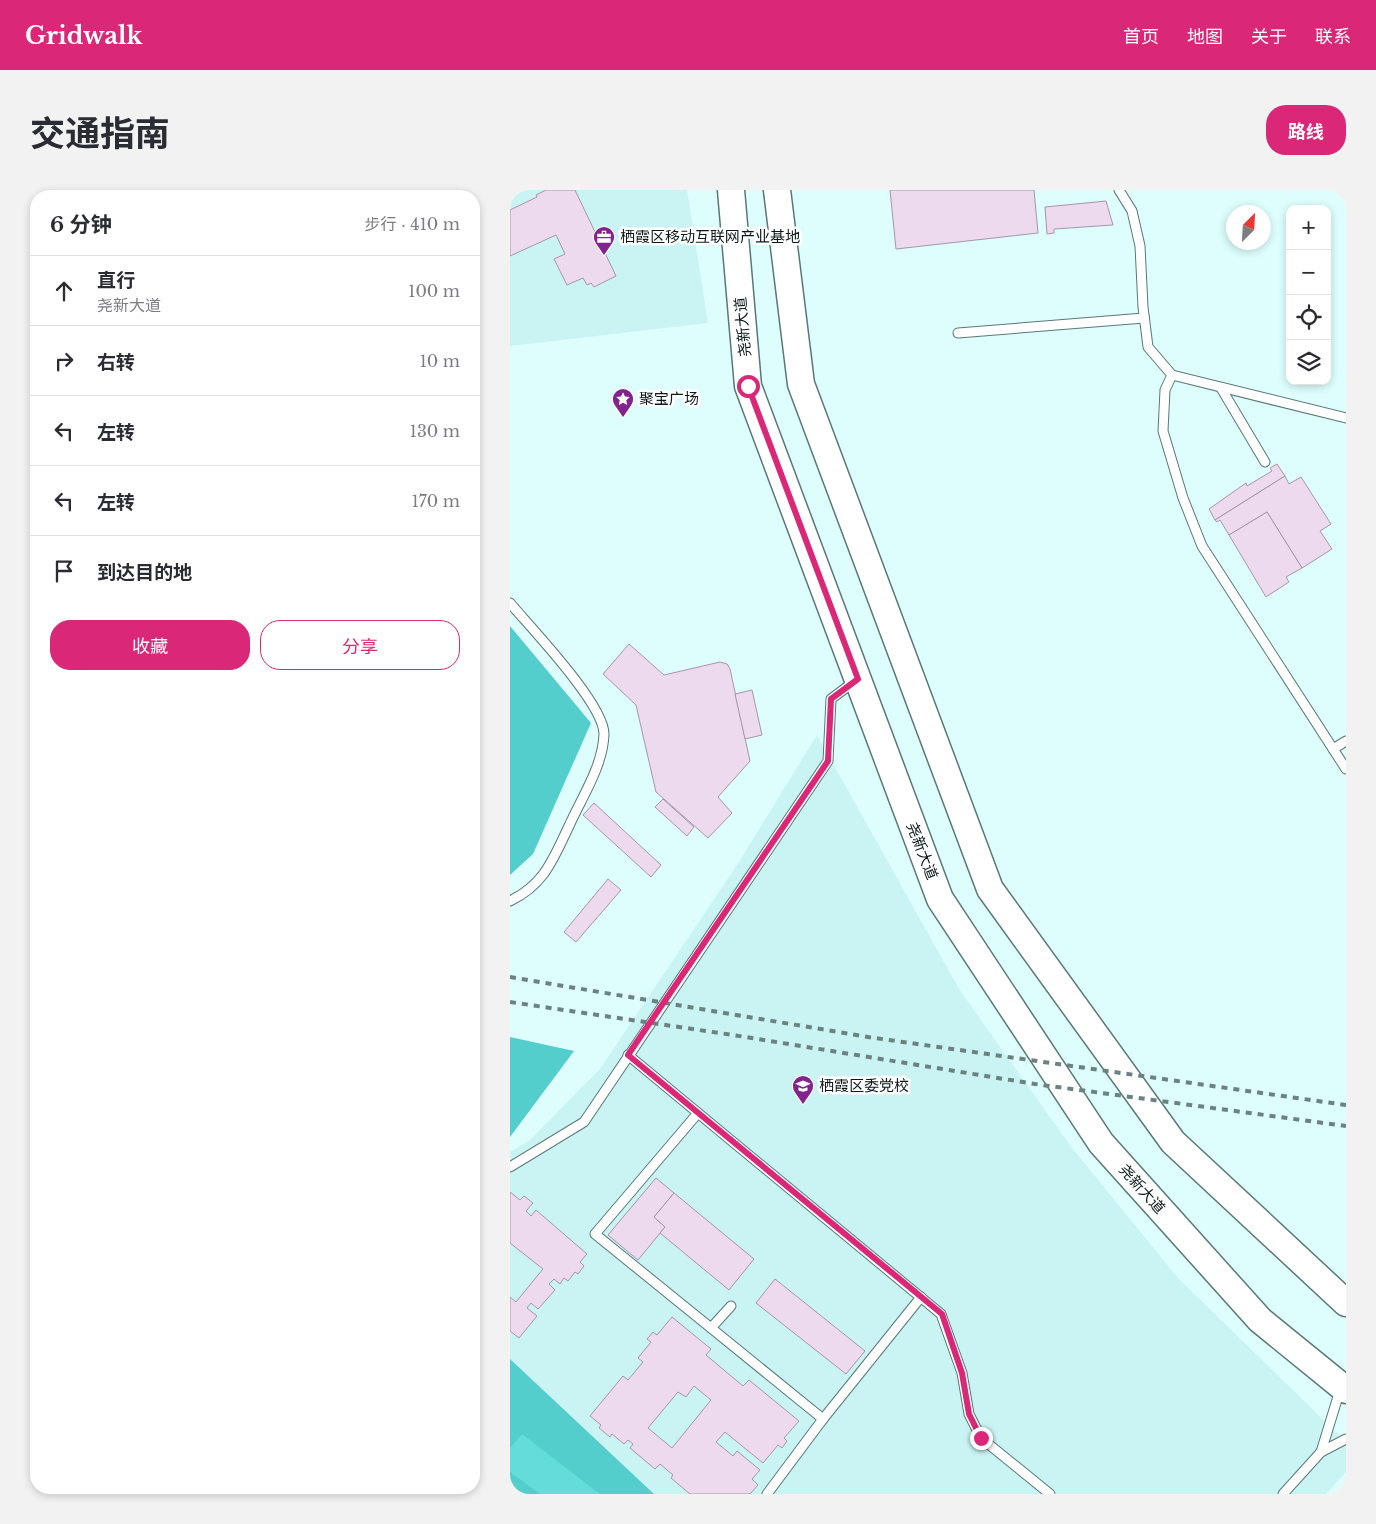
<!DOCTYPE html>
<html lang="zh">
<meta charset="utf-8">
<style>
:root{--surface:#fff;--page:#f2f2f3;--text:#2b2b33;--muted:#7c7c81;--line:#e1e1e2;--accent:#db2777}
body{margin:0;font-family:"Libre Baskerville","Noto Sans SC",serif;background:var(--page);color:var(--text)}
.controls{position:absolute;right:15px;top:15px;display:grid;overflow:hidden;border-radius:10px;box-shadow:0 2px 8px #0003}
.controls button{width:45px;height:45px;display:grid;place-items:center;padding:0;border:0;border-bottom:1px solid var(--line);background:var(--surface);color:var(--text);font:25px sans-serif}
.compass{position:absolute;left:716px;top:15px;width:45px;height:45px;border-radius:50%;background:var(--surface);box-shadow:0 2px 8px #0003;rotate:24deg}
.stop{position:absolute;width:15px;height:15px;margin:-11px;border:4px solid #db2777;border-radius:50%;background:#fff}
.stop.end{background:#db2777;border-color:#fff;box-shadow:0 1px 5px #0008}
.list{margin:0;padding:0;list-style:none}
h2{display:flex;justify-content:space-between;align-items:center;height:65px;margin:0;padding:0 20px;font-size:21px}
h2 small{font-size:16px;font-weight:400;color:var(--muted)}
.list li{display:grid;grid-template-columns:32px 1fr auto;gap:15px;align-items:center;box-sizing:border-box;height:70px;padding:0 20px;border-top:1px solid var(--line)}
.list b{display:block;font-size:19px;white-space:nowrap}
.list p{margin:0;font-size:16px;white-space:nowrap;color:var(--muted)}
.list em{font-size:16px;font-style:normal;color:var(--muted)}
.actions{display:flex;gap:10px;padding:15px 20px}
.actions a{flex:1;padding:11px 0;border:1px solid var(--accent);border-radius:20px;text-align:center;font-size:18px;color:var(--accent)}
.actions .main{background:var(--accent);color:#fff}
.icon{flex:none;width:28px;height:28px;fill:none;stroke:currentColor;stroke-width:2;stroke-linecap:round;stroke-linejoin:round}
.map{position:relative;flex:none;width:836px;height:1304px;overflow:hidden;border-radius:20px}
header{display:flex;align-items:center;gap:30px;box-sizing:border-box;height:70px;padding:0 25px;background:var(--accent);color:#fff}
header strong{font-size:24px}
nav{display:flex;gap:28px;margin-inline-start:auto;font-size:18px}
.intro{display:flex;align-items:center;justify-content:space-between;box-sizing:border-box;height:120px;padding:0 30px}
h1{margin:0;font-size:35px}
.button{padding:12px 22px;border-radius:20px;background:var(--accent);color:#fff;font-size:18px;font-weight:700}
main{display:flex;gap:30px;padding:0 30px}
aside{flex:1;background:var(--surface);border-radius:20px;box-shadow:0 2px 8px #0003}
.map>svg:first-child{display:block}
.built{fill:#c9f4f3}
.forest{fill:#53cecc}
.water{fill:#63dcda}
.building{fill:#eedaef;stroke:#a795a9;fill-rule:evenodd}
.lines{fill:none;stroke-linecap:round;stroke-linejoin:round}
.lane-casing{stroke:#597877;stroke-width:11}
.primary-casing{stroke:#597877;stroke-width:29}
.lane{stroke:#fff;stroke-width:9}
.primary{stroke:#fff;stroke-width:26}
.rail{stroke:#6c8181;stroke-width:4;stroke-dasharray:6 6;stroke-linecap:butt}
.route{stroke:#db2777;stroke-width:6}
.labels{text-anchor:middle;stroke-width:5;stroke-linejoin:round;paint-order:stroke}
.poi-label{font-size:15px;fill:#0c1818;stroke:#fff;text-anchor:start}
.street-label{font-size:15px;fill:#0c1818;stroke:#fff}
</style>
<header>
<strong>Gridwalk</strong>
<nav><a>首页</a><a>地图</a><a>关于</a><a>联系</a></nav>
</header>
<div class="intro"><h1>交通指南</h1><a class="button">路线</a></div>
<main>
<aside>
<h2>6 分钟<small>步行 · 410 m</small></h2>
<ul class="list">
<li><svg class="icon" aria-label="ahead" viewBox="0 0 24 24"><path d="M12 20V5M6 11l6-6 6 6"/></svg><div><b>直行</b><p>尧新大道</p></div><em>100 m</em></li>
<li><svg class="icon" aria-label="right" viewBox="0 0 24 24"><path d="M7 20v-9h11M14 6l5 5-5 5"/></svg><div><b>右转</b></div><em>10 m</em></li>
<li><svg class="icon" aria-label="left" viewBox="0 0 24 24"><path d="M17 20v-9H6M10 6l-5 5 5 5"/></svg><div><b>左转</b></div><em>130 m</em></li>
<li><svg class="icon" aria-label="left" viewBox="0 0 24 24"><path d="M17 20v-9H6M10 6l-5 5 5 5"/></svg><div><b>左转</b></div><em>170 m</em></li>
<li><svg class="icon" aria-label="arrive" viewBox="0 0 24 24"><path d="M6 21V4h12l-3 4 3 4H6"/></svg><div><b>到达目的地</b></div></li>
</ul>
<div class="actions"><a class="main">收藏</a><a>分享</a></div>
</aside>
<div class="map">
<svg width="836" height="1304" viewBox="0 0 836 1304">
<rect width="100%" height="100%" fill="#ddfefd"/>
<!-- built -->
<g class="built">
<polygon points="0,0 177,0 198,133 0,156"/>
<polygon points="307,545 449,799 562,958 668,1088 836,1252 836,1282 816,1304 0,1304 0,962 20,950 90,879 229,672"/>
</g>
<!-- forest -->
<g class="forest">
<polygon points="0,436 81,533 23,664 0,685"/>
<polygon points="0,847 64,861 0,947"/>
<polygon points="0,1169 144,1304 0,1304"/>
</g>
<!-- water -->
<polygon class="water" points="12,1244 90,1304 30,1304 0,1282 0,1258"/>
<!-- building -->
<g class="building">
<polygon points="36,0 65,0 106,86 84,97 81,93 77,95 73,88 57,95 44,69 55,64 46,45 0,66 0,20 27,7 26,5"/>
<polygon points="380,0 524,0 528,43 386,59"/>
<polygon points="596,11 603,35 544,39 544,43 537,44 535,17"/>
<polygon points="767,274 775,286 705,330 699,319 736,293 737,296 762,281 760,278"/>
<polygon points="775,286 779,294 791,287 821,334 810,341 822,359 792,378 757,322 719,345 710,330 707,332 705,330"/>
<polygon points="757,322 792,378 776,387 779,392 756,407 719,345"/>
<polygon points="119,454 154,485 210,472 217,474 220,479 240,571 208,607 222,623 198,648 146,602 126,515 93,484"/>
<polygon points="242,500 252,545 235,549 225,504"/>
<polygon points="153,609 184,637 177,646 145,617"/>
<polygon points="84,613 151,675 141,687 73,625"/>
<polygon points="98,689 111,700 66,752 54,742"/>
<polygon points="146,988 164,1003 144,1027 155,1037 128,1070 98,1045"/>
<polygon points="0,1002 10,1010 14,1006 23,1013 16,1021 21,1026 26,1020 77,1064 70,1072 74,1076 68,1084 65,1082 58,1091 54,1088 50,1094 44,1089 39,1094 45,1100 28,1119 21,1113 17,1118 27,1126 9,1148 0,1141 0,1107 6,1112 33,1079 0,1053"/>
<polygon points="164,1003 244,1069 219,1100 150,1043 155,1037 144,1027"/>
<polygon points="265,1089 355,1161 336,1184 246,1113"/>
<path d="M162,1127L201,1159L196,1165L233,1196L239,1190L289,1231L274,1248L277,1251L272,1258L268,1255L253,1273L215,1242L206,1252L223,1266L227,1261L250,1280L242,1289L248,1295L240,1304H180L161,1288L163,1285L150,1274L145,1279L120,1258L123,1254L118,1250L114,1254L102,1244L100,1247L89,1238L91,1235L80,1226L113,1186L118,1190L133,1172L128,1168L141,1152L137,1149L143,1142L147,1145ZM184,1196L201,1210L162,1258L138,1238L168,1202L176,1207Z"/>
</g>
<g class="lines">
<!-- lane casing -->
<g class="lane-casing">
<g id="lane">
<polyline points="609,0 622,21 630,56 633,117 638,157 662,185 655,200 653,241 673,308 692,356 836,579"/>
<polyline points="448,143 634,128"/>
<polyline points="662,185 836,228"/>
<polyline points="711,198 755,272"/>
<path d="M0,413C21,438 94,514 94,544C93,576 72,607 59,636C43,669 35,694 0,711"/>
<polyline points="823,559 836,551"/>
<polyline points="118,865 431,1124 452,1183 459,1224 471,1248 540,1304"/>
<polyline points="188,923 85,1044 201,1138"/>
<polyline points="0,977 74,932 318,571 321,509 345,491"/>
<polyline points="221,1116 201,1138 313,1229 257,1304"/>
<polyline points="313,1229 411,1107"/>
<polyline points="811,1262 830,1200"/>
<polyline points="773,1304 811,1262 836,1249"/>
</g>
</g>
<!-- primary casing -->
<g class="primary-casing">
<g id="primary">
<polyline points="221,0 238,196 430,709 591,953 750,1130 836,1200"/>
<polyline points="267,0 291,194 480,699 663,952 836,1113"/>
</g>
</g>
<!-- lane -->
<use href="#lane" class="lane"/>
<!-- primary -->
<use href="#primary" class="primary"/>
<!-- rail -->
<g class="rail">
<polyline points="0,787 358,847 836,915"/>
<polyline points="0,812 223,845 525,894 836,936"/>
</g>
</g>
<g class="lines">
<!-- route -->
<polyline class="route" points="238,196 348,489 321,509 318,571 118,865 432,1124 452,1183 459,1224 471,1248"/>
</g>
<!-- icons -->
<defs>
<g id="office-pin" transform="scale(1.125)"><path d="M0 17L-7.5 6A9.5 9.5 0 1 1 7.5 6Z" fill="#83238e" stroke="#fff"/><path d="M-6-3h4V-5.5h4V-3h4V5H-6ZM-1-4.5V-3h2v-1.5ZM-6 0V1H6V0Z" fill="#fff"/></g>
<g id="sight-pin" transform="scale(1.125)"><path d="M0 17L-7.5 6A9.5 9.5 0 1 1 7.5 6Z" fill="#83238e" stroke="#fff"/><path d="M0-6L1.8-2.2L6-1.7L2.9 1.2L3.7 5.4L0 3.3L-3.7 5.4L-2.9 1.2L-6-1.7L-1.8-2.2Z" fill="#fff"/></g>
<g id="school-pin" transform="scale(1.125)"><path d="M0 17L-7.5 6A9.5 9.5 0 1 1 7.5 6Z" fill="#83238e" stroke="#fff"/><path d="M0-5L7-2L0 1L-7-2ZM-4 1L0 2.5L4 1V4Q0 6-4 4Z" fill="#fff"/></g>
</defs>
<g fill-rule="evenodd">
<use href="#office-pin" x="94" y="47"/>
<use href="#sight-pin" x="113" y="209"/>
<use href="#school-pin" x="293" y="896"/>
</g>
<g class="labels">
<!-- poi labels -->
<g class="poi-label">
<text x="110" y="52">栖霞区移动互联网产业基地</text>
<text x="129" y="214">聚宝广场</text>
<text x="309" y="901">栖霞区委党校</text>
</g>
<!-- street labels -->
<g class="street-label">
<text transform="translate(233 137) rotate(-95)" y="5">尧新大道</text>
<text transform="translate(412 661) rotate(69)" y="5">尧新大道</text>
<text transform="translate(632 999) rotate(48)" y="5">尧新大道</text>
</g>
</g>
</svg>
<div class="controls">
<button>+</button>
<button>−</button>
<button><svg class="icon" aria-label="locate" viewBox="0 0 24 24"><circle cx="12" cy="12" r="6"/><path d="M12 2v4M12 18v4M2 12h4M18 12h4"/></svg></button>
<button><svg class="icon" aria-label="layers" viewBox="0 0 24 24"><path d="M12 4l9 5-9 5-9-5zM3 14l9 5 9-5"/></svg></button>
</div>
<svg class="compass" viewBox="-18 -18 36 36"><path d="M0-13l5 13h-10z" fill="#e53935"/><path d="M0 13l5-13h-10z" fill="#7c7c81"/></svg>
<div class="stop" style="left:238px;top:196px"></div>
<div class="stop end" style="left:471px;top:1248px"></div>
</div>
</main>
